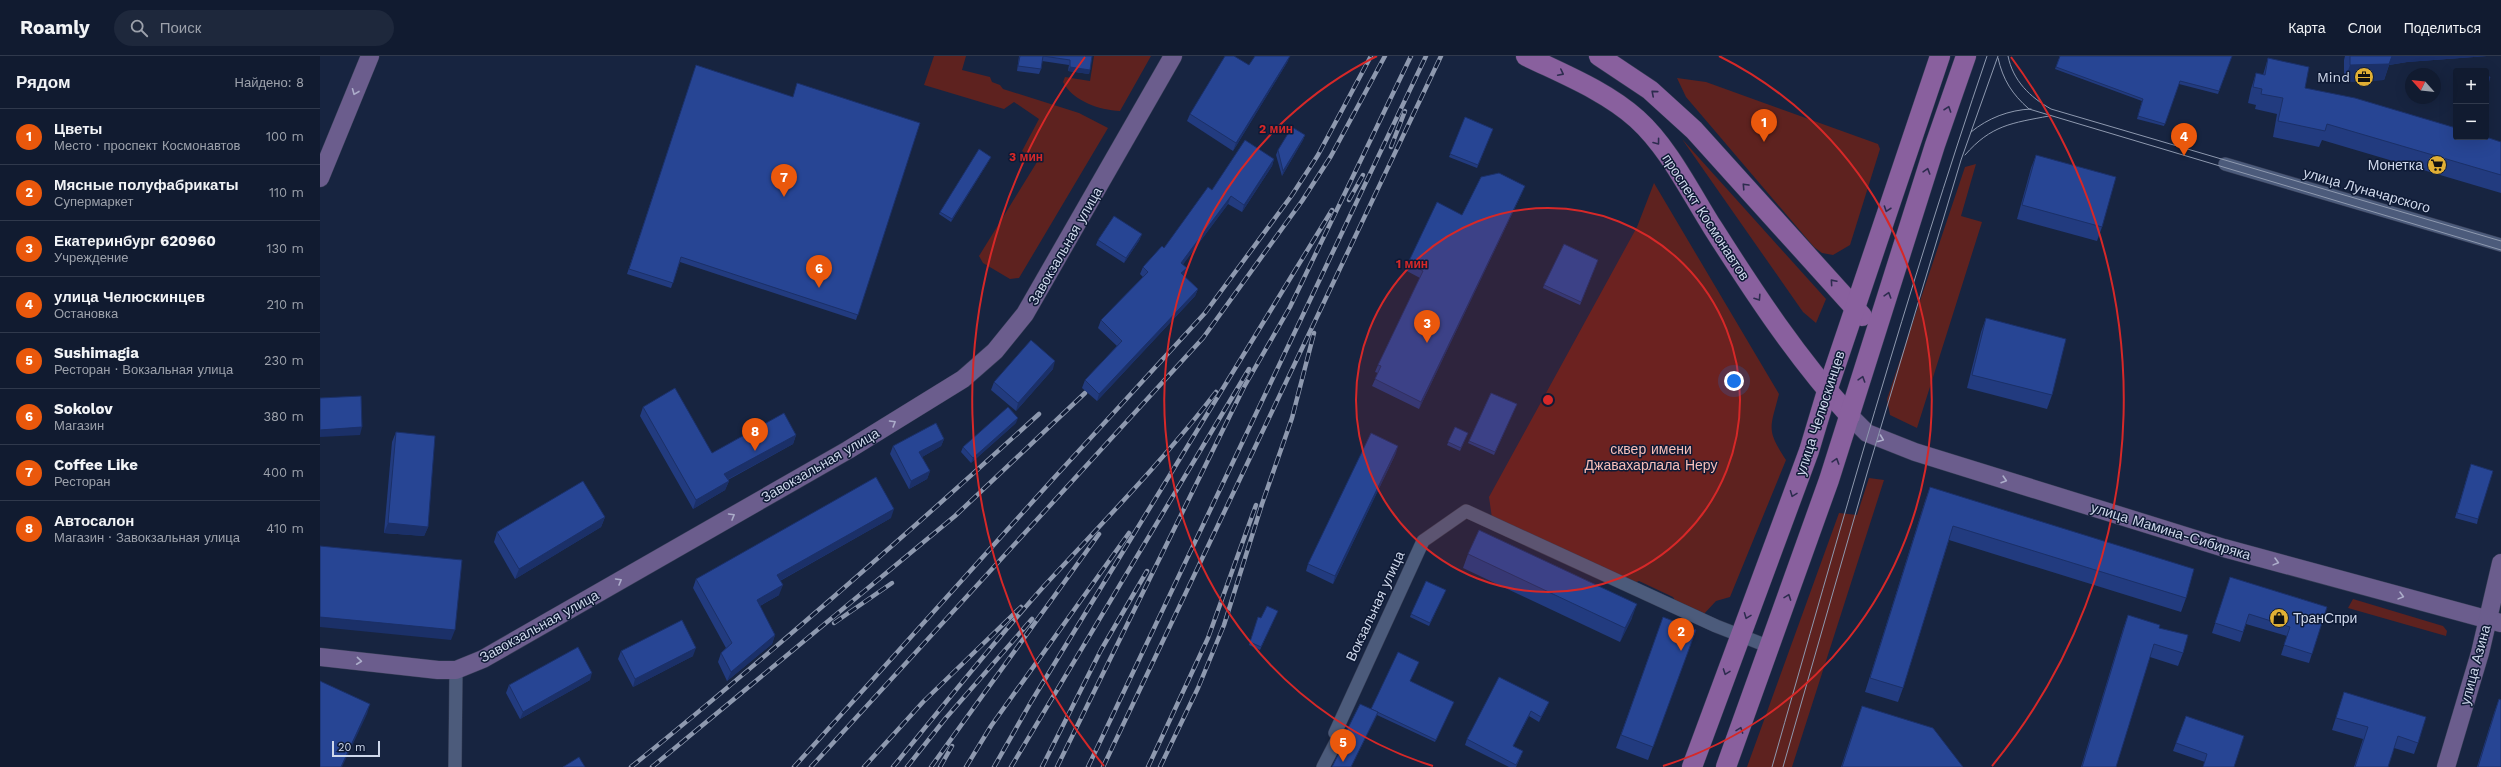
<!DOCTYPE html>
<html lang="ru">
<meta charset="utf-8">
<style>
:root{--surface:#111b30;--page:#1e283c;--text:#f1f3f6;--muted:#9ca1ab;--line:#30394c;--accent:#ea580c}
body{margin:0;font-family:"Work Sans",sans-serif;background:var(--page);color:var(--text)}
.controls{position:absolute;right:12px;top:12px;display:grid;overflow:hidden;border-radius:4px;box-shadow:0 4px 16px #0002}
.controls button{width:36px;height:36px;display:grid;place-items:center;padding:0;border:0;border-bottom:1px solid var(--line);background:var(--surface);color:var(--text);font:20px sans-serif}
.compass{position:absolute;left:2085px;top:12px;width:36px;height:36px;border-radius:50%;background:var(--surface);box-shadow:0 4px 16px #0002;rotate:297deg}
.scale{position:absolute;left:12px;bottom:10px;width:48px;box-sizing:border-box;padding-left:4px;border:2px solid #cfd8eb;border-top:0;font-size:11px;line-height:14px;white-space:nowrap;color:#cfd8eb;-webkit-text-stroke:3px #0e1a35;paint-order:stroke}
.you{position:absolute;left:1414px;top:325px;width:14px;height:14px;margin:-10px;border:3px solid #fff;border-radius:50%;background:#1a73e8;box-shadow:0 0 0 6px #1a73e833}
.badge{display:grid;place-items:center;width:26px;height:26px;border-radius:50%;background:var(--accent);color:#fff;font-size:13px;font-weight:700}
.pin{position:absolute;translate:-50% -33px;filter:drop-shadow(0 1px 2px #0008)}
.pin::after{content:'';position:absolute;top:21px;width:14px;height:12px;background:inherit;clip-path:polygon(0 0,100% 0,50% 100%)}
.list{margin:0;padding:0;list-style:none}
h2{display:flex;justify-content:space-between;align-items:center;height:52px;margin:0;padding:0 16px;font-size:17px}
h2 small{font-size:13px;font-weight:400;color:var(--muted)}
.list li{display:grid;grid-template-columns:26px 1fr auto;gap:12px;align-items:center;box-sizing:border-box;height:56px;padding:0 16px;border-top:1px solid var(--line)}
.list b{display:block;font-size:15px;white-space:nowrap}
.list p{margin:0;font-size:13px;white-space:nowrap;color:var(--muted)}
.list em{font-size:13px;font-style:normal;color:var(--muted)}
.icon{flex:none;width:22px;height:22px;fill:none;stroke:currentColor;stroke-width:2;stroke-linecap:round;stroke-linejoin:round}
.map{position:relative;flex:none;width:2181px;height:711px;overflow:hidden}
header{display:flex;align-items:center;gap:24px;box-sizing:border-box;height:56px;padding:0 20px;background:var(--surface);border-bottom:1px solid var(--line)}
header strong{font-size:19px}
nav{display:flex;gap:22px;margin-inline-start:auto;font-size:14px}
.search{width:280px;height:36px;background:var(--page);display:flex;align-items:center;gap:10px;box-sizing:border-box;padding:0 14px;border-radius:22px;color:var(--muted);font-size:15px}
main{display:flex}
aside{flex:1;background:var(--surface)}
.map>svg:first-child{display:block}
.green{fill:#5e221f}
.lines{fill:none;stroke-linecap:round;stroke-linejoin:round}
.street-casing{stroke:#353d55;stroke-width:14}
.secondary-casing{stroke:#353d55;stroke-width:19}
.primary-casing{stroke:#353d55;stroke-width:21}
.street{stroke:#4c5b7b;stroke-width:13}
.secondary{stroke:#6b5d8d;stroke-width:18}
.primary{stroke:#89609e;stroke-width:20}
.tram{stroke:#8e99af;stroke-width:1}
.rail-casing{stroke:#8e99af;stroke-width:4.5}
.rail{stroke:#0e1a35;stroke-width:3;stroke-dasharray:9;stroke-linecap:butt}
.wall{fill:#223b7f}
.shaded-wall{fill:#1b3068}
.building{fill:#274594;stroke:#1b3068}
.oneway{stroke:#2d2c4f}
.oneway2{stroke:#acadca}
.ring{fill:none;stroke:#d62828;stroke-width:2}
.labels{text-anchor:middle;stroke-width:3;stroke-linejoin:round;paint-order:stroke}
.poi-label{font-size:14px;fill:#cfd8eb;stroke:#0e1a35;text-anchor:end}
.street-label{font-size:14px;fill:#cfd8eb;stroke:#0e1a35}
.park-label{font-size:14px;fill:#f7beb8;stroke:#0e1a35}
.centre{fill:#d62828;stroke:#0e1a35;stroke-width:2}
.ring-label{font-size:12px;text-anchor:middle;font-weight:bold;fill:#d62828;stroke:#0e1a35;stroke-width:3;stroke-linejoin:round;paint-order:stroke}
</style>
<header>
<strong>Roamly</strong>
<div class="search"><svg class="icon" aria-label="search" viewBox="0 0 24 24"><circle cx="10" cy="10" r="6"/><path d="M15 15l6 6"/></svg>Поиск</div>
<nav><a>Карта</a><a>Слои</a><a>Поделиться</a></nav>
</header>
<main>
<aside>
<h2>Рядом<small>Найдено: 8</small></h2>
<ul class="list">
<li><span class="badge">1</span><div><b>Цветы</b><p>Место · проспект Космонавтов</p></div><em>100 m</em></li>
<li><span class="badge">2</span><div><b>Мясные полуфабрикаты</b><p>Супермаркет</p></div><em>110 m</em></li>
<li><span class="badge">3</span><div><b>Екатеринбург 620960</b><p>Учреждение</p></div><em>130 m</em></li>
<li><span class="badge">4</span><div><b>улица Челюскинцев</b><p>Остановка</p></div><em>210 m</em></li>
<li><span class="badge">5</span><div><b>Sushimagia</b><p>Ресторан · Вокзальная улица</p></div><em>230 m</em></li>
<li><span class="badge">6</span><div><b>Sokolov</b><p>Магазин</p></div><em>380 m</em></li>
<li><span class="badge">7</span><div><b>Coffee Like</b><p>Ресторан</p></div><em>400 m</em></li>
<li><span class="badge">8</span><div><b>Автосалон</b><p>Магазин · Завокзальная улица</p></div><em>410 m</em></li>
</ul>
</aside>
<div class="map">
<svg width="2181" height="711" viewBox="0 0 2181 711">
<rect width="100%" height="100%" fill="#172440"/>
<!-- green -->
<g class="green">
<polygon points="614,0 646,0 642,14 670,21 672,26 680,29 683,33 759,57 788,72 699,222 690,223 663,207 659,200 717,106 702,95 719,63 694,46 684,53 604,29"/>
<path d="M774,0H831L800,55C779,54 753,45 743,26L745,21L770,25Z"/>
<polygon points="1357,22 1386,26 1558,88 1560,93 1530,189 1513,199 1502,197 1494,191 1366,41"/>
<polygon points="1362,83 1506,243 1496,267 1483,256"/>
<polygon points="1656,108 1641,160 1662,166 1597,372 1570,359 1567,343 1645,111"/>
<path d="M1334,127L1459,338C1450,373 1446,373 1466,404L1410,541L1396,545L1383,559L1357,548L1353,541L1319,525L1311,528L1172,462L1169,441L1317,171Z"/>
<polygon points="1549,422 1564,424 1472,711 1427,711 1519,457 1537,459"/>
<polygon points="2033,543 2123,570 2127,575 2126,580 2028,552"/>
</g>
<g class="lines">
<!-- street casing -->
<g class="street-casing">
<g id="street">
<polyline points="1905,108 2181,189"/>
<polyline points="1015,677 1103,485 1146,455 1396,570 1450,591"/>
<polyline points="135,711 136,614"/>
<polyline points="1003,711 1018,682"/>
</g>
</g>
<!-- secondary casing -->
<g class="secondary-casing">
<g id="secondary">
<polyline points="0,122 50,0"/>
<polyline points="1530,360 1547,377 1595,396 1904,492 2181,567"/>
<polyline points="0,601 118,614 136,614 163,603 528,394 643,323 675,295 705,258 853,0"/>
<polyline points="2126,711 2160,597 2181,507"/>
</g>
</g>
<!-- primary casing -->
<g class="primary-casing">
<g id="primary">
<path d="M1206,0C1243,18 1286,35 1317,63C1349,92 1370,136 1393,172C1435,238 1477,302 1530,360"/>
<polyline points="1279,0 1330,34 1374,74 1542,260"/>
<polyline points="1372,711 1489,395 1507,335 1620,0"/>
<polyline points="1406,711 1509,424 1615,89 1646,0"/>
</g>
</g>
<!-- street -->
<use href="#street" class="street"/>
<!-- secondary -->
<use href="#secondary" class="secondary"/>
<!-- primary -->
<use href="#primary" class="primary"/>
<!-- tram -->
<g class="tram">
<path d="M1688,0C1693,25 1710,41 1731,53L2181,185"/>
<path d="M1678,2C1683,24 1692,38 1709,53L2181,194"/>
<path d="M1651,76C1668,62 1689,54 1711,53"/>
<path d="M1645,99C1671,69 1692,67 1729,60"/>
<path d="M1452,711C1520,473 1587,235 1667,0"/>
<polyline points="1463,711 1548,414 1641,104 1678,0"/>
</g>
<!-- rail casing -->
<g class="rail-casing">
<g id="rail">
<polyline points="1071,91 1085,55"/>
<polyline points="1029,144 1043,119"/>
<polyline points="514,567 572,527"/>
<path d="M311,711C451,598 586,479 719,358"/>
<polyline points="332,711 635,460 765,337"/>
<polyline points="474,711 733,423 885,257 972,139 998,99 1051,0"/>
<polyline points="491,711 883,282 982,145 1011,100 1065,0"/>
<polyline points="544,711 603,646 701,551"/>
<path d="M573,711C623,650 672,588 725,529C783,466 844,404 896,336"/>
<polyline points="587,711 625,663 712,563"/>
<polyline points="611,711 779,478"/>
<polyline points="620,711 632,690"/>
<polyline points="646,711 671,670 809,477"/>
<polyline points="674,711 711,646 1012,154"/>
<polyline points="691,711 929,313"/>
<polyline points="722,711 781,594 827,515"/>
<polyline points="737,711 924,331 970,251 1091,0"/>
<polyline points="768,711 1106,0"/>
<polyline points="783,711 1121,0"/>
<polyline points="828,711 888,582 936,449"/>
<polyline points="840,711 878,632 904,569 942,448 972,362 994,277"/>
</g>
</g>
<!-- rail -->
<use href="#rail" class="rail"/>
</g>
<!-- wall -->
<g class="wall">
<polygon points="699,0 772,0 769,18 748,15 749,9 722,5 721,13 719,18 697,15"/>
<polygon points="1740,0 1912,0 1898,38 1859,28 1844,70 1817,63 1822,45 1735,13"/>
<polygon points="2025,0 2167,0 2087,6 2069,9 2064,24 2024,26 2024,4"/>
<polygon points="1948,2 1985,32 2181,86 2181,137 2002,84 1999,91 1953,81 1957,58 1935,53 1936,49 1928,47 1931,33 1936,17 1943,19"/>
<polygon points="968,5 913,95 867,65 870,58 929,9"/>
<polygon points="376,9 472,41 600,67 536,264 360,206 351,232 307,218"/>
<polygon points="1145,61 1173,73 1157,112 1129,101"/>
<polygon points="985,79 983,84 962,120 956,99 958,94"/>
<polygon points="1716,99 1782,171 1777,185 1697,163 1711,112"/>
<polygon points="670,103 631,166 619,158 620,156"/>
<polygon points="954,103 952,110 922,156 908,148 863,208 864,219 863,219 878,233 875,240 777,345 762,332 765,324 797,290 778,272 781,264 823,221 820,218 823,211 844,192 892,134"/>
<polygon points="1202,137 1099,353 1052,330 1058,317 1055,316 1058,309 1100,222 1085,214 1088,207 1142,159"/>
<polygon points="820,183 804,207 776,189 778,184"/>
<polygon points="1278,204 1260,249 1223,232 1224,229"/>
<polygon points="1666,262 1732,339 1727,353 1647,332 1661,276"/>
<polygon points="733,313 696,355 671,334 674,326"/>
<polygon points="1171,337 1197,348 1174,399 1148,387"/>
<polygon points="323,351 392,397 476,379 473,388 408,424 409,425 405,434 373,453 320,360"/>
<polygon points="696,367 651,407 641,396 643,391"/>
<polygon points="1135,371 1148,377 1140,395 1127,389"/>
<polygon points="76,376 108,471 104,480 64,477 72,386"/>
<polygon points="624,383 621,390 602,401 610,415 607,423 589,433 570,398 573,390"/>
<polygon points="1076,397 1013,528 986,515 988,508"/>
<polygon points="2149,414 2158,463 2157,468 2135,462"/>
<polygon points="1610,431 1866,542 1861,556 1629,484 1583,632 1578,646 1545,636 1605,445"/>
<polygon points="285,461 281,471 195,523 174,486 177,476"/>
<polygon points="571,462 460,525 459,539 440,550 455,579 452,588 407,625 398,606 401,597 406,592 373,532 376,523"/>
<polygon points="1148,498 1312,562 1300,586 1143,512"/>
<polygon points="1910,521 2007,551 1989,607 1961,599 1967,580 1926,568 1920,586 1892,577"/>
<polygon points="1125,536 1109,570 1090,561 1091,558"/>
<polygon points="957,557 940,594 929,589 938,561 941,562"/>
<polygon points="1808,559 1839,572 1863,597 1858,610 1830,601 1796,711 1761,711 1803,573"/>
<polygon points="1343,561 1376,574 1328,704 1296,692"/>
<polygon points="301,595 373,600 313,631 298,603"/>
<polygon points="270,624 200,663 186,637 189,629"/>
<polygon points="1090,625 1133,648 1115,686 1057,659 1031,711 1012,711 1025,685 1025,679 1026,676 1051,653"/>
<polygon points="2024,636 2098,687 2094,698 2074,692 2068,711 2034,711 2043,683 2012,674"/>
<polygon points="2179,643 2181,711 2157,711 2174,657"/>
<polygon points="1229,646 1219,666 1209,660 1193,690 1201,700 1196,711 1189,711 1145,689 1147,683"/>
<polygon points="1542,650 1643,711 1521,711 1534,672"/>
<polygon points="1866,660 1914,711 1883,711 1885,706 1853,695"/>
</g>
<!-- shaded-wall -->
<g class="shaded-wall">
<polygon points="970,0 968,5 913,95 916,87"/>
<polygon points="2072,0 2167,0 2087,6 2069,9 2064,24 2024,26 2030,9"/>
<polygon points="750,11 770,14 769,18 748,15"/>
<polygon points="985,79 983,84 962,120 963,115"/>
<polygon points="671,101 670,103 631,166 632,163"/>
<polygon points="954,103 952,110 922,156 924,149"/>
<polygon points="1205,130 1202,137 1099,353 1101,346"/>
<polygon points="911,140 908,148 859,214 861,207"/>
<polygon points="822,178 820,183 804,207 806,202"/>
<polygon points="867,212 864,219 859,225 861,217"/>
<polygon points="878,233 875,240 777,345 779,338"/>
<polygon points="735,305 733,313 696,355 698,347"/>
<polygon points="698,362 696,367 651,407 653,402"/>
<polygon points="42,371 40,379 0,381 0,374"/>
<polygon points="476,379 473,388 401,427 404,418"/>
<polygon points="624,383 621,390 597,404 599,396"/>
<polygon points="1078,390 1076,397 1013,528 1015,520"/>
<polygon points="610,415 607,423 589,433 591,425"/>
<polygon points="409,425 405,434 373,453 376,444"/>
<polygon points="574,453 571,462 454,528 457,519"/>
<polygon points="285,461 281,471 195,523 199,513"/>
<polygon points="68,467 108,471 104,480 64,477"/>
<polygon points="463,529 459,539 434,553 437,544"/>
<polygon points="1317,548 1312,562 1300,586 1305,572"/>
<polygon points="0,561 135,574 131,584 0,571"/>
<polygon points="455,579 452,588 407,625 411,616"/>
<polygon points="376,592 373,600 313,631 315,623"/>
<polygon points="272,617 270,624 200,663 203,656"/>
<polygon points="1229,646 1227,651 1219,666 1221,661"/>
<polygon points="50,648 47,658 22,711 21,711"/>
<polygon points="1211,655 1209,660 1191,695 1193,690"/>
</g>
<!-- building -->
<g class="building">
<polygon points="700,0 772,0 770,14 750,11 750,4 723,0 721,13 698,10"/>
<polygon points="905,0 914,0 929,9 935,0 970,0 916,87 870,58"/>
<polygon points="1740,0 1912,0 1899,35 1860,25 1845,68 1818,60 1823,43 1736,11"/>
<polygon points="2030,0 2072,0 2069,8 2030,9"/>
<polygon points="1948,2 1989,11 1985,32 2035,42 2136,72 2136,81 2166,81 2181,86 2181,119 2007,68 2005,75 1958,65 1963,42 1941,38 1942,33 1933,31 1936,17 1945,19"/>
<polygon points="376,9 473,41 477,27 600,67 538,259 361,201 353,227 309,213"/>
<polygon points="2166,20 2170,21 2166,35"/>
<polygon points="1145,61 1173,73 1158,109 1130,98"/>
<polygon points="972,71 985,79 963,115 958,94"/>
<polygon points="925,84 954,103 924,149 911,140 861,207 867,212 861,217 878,233 779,338 765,324 802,285 781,264 828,216 823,211 842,190 844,192 888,131 892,134"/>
<polygon points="659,93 671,101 632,163 620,156"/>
<polygon points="1716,99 1796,121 1782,171 1702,149"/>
<polygon points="1179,117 1205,130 1101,346 1055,323 1061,310 1058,309 1103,215 1088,207 1117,146 1142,159 1161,121"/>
<polygon points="794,160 822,178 806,202 778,184"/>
<polygon points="1244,188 1278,204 1261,246 1224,229"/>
<polygon points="1666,262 1746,283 1732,339 1652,319"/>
<polygon points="711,284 735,305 698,347 674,326"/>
<polygon points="355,332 392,397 464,357 476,379 404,418 409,425 376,444 323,351"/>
<polygon points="1171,337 1197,348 1175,396 1149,385"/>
<polygon points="41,340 42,371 0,374 0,342"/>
<polygon points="688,351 698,362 653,402 643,391"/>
<polygon points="616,367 624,383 599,396 610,415 591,425 573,390"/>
<polygon points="1135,371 1148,377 1141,392 1128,386"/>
<polygon points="76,376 115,380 108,471 68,467"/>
<polygon points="1051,377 1078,390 1015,520 988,508"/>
<polygon points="2151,408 2173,415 2158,463 2137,457"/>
<polygon points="556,421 574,453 457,519 463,529 437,544 455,579 411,616 401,597 412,587 376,523"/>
<polygon points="263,425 285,461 199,513 177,476"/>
<polygon points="1610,431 1874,513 1866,542 1633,470 1583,632 1550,622"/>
<polygon points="1159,474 1317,548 1305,572 1148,498"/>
<polygon points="0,490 142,504 135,574 0,561"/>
<polygon points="1910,521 2007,551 1992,598 1964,589 1970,571 1929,558 1923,576 1895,567"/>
<polygon points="1106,525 1126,534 1110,567 1091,558"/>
<polygon points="947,550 958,555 941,591 930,586 938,561 941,562"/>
<polygon points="1808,559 1840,569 1839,572 1868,579 1863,597 1834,588 1796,711 1762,711"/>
<polygon points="1343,561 1376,574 1333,691 1301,679"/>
<polygon points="362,564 376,592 315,623 301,595"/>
<polygon points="258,591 272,617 203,656 189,629"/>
<polygon points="1078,596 1099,606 1090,625 1134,646 1116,684 1051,653"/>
<polygon points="1179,621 1229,646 1221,661 1211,655 1193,690 1203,695 1196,709 1147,683"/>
<polygon points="0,625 50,648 21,711 0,711"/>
<polygon points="2024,636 2106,661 2098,687 2078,680 2068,711 2035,711 2048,671 2016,662"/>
<polygon points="2179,643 2181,644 2181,711 2158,711"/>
<polygon points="1040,648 1058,656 1031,711 1012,711 1026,683 1026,676"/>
<polygon points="1542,650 1613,672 1643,711 1522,711"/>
<polygon points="1866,660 1924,680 1914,711 1883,711 1887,698 1856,687"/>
<polygon points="259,701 265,711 243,711"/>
</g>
<!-- one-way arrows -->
<defs><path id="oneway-chevron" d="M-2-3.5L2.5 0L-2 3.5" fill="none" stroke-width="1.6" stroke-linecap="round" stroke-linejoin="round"/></defs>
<g class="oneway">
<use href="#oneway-chevron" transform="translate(1241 17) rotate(27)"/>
<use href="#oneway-chevron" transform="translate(1334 37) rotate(-139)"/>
<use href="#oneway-chevron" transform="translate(1628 53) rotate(-71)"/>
<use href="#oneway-chevron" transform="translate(1337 86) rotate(53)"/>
<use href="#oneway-chevron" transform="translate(1607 115) rotate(-73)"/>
<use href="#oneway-chevron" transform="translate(1425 130) rotate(-133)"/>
<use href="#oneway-chevron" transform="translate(1567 153) rotate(109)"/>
<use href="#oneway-chevron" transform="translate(1513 226) rotate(-131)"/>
<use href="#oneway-chevron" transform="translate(1568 239) rotate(-73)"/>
<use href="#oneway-chevron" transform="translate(1438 242) rotate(57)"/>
<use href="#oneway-chevron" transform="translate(1542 323) rotate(-72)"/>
<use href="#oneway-chevron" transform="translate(1516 405) rotate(-72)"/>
<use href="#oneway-chevron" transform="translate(1473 438) rotate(111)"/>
<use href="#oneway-chevron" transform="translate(1468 541) rotate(-70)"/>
<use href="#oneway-chevron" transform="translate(1427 560) rotate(111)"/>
<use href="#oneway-chevron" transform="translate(1406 616) rotate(110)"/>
<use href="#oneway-chevron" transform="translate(1420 674) rotate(-70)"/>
</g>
<g class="oneway2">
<use href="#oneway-chevron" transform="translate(35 36) rotate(112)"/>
<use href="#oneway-chevron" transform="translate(573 367) rotate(-31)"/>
<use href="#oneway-chevron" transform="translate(1561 383) rotate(21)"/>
<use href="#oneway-chevron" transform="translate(1684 424) rotate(17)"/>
<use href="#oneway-chevron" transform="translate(412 460) rotate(-30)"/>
<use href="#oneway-chevron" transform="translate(1956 506) rotate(15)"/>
<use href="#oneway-chevron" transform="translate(299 525) rotate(-30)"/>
<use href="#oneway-chevron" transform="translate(2081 540) rotate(15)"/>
<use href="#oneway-chevron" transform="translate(39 605) rotate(6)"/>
</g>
<!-- distance rings -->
<circle cx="1228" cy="344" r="192" fill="#d62828" fill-opacity=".12"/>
<g class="ring">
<circle cx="1228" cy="344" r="192"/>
<path d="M1113 710A384 384 0 0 1 1057 0M1399 0A384 384 0 0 1 1343 710"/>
<path d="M784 710A576 576 0 0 1 765 1M1691 1A576 576 0 0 1 1672 710"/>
</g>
<!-- icons -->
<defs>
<g id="office-disc" transform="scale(1)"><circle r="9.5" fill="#e1af34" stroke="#0e1a35"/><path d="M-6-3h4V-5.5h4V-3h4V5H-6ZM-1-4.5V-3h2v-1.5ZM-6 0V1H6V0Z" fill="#111"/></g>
<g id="supermarket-disc" transform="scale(1)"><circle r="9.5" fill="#e1af34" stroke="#0e1a35"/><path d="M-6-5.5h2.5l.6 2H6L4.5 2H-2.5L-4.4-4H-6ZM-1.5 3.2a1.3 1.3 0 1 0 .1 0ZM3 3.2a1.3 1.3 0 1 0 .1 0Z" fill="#111"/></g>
<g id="shop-disc" transform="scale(1)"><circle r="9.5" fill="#e1af34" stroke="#0e1a35"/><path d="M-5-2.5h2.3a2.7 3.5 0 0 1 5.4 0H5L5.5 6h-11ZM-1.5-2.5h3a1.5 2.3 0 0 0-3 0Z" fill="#111"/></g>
</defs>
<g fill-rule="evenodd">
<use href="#office-disc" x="2044" y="21"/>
<use href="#supermarket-disc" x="2117" y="109"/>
<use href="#shop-disc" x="1959" y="562"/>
</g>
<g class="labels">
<!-- poi labels -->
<g class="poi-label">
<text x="2030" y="26">Mind</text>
<text x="2103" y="114">Монетка</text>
<text x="1973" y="567" text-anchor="start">ТранСпри</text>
</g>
<!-- street labels -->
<g class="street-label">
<text transform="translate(2047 134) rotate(16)" y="5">улица Луначарского</text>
<text transform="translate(1386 161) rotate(57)" y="5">проспект Космонавтов</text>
<text transform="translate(745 190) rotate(-60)" y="5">Завокзальная улица</text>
<text transform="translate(1500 357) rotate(-72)" y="5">улица Челюскинцев</text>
<text transform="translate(500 409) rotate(-30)" y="5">Завокзальная улица</text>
<text transform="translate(1851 475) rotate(17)" y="5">улица Мамина-Сибиряка</text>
<text transform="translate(1055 550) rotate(-65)" y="5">Вокзальная улица</text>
<text transform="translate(219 570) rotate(-29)" y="5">Завокзальная улица</text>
<text transform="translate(2155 609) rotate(-75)" y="5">улица Азина</text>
</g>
<!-- park labels -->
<g class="park-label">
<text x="1331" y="398">сквер имени<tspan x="1331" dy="16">Джавахарлала Неру</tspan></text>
</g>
</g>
<circle cx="1228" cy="344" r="6" class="centre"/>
<g class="ring-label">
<text x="956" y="77">2 мин</text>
<text x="706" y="105">3 мин</text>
<text x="1092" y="212">1 мин</text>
</g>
</svg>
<div class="controls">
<button>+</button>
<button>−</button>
</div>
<svg class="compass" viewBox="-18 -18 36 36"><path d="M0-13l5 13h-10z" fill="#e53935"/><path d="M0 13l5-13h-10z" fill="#9ca1ab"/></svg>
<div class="scale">20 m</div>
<div class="you"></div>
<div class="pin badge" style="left:1444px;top:86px">1</div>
<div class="pin badge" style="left:1361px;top:595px">2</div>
<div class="pin badge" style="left:1107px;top:287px">3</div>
<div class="pin badge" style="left:1864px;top:100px">4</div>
<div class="pin badge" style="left:1023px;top:706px">5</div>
<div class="pin badge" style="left:499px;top:232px">6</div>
<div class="pin badge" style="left:464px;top:141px">7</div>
<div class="pin badge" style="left:435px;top:395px">8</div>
</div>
</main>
